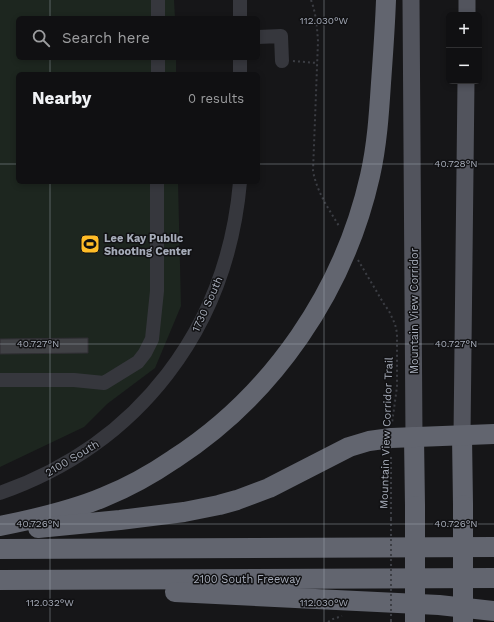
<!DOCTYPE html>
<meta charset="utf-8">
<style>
:root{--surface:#101012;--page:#1e1e20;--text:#f1f3f6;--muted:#9c9d9f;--line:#303032}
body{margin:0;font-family:"Work Sans",sans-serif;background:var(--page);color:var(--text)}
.controls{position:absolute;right:12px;top:12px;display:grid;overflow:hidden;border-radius:6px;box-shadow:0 2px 6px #0003}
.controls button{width:36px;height:36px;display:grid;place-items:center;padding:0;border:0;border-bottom:1px solid var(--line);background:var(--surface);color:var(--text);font:20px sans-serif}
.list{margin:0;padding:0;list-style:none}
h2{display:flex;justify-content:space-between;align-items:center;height:52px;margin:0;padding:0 16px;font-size:17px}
h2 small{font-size:13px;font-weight:400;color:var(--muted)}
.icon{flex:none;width:22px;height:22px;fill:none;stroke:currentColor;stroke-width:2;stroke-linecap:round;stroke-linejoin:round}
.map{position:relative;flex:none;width:494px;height:622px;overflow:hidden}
.search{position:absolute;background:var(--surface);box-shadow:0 2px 6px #0003;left:16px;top:16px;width:244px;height:44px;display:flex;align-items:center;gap:10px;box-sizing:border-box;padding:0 14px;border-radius:6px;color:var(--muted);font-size:15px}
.panel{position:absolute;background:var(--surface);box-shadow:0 2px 6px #0003;left:16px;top:72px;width:244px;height:112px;border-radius:6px}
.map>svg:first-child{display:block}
.green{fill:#1d261f}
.building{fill:#404145;stroke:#302f34}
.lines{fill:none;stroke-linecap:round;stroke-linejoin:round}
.path{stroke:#3c3e44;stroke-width:2;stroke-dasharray:2 3;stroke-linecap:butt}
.minor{stroke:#36373d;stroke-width:14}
.major{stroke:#52545d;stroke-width:17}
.highway{stroke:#62656f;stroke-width:20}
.path-bridge{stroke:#3c3e44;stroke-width:2;stroke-dasharray:2 3;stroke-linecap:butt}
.highway-bridge{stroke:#62656f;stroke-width:20}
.ticks{fill:none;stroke:#a6acb9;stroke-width:1;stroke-opacity:0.45}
.labels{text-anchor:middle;stroke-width:3;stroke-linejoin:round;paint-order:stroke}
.poi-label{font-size:11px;font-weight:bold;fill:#a6acb9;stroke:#111113;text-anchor:start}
.street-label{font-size:11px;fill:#a6acb9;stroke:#111113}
.ticks-label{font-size:10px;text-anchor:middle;fill:#a6acb9;stroke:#111113;stroke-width:3;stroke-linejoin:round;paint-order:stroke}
</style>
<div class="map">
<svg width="494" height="622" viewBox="0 0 494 622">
<rect width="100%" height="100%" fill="#161618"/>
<!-- green -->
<polygon class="green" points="0,0 174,0 175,18 18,18 18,58 176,58 176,74 18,74 18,182 178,182 181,306 155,368 107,404 84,427 0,467"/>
<!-- building -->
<polygon class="building" points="88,338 88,353 0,354 0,339"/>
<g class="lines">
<!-- path -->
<g class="path">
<path d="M311,0C316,13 317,27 318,41L313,171C317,192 328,208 339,226"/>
<polyline points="293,61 317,63"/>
<polyline points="358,260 384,304 389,311 395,324 397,333 397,387 392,423"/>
<polyline points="391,519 391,454"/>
<polyline points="328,622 333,619 342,616"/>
<polyline points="391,622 391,621"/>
</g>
<!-- minor -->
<g class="minor">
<polyline points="240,0 240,18"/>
<polyline points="158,18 158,0"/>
<polyline points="258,37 281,36 282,61"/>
<polyline points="158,74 158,58"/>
<polyline points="240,74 240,58"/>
<polyline points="0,380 74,380 104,383 138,362 145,353 152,339 157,291 157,182"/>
<path d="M0,493C139,444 227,329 240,182"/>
</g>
<!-- major -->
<g class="major">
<polyline points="411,0 414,437"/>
<polyline points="467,15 467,0"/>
<polyline points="462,436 466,81"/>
</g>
<!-- highway -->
<g class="highway">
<polyline points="462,436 463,505"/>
<polyline points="414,437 415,506"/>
<path d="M0,526C35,519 71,511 104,497C129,487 152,474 174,459C273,395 344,291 370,176C377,145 379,114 381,83C383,55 385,28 386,0"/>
<polyline points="38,528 120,520 184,512 219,505 237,500 269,488 349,447 369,441 391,438 494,434"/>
<polyline points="0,549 494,547"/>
<polyline points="0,580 494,578"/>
<polyline points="175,592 439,605 494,611"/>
</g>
<!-- path-bridge -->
<polyline class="path-bridge" points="391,519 391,621"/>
<!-- highway-bridge -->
<g class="highway-bridge">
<polyline points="463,505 463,622"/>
<polyline points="415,622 415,506"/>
</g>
</g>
<!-- ticks -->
<path class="ticks" d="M50,0V18M324,0V622M50,58V74M0,164H18M258,164H494M50,182V622M0,344H494M0,524H494"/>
<!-- icons -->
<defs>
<g id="stadium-square" transform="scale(1)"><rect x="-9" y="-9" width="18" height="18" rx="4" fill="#ffbc27" stroke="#111113"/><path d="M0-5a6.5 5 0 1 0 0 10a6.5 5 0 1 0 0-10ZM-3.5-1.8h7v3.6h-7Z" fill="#111"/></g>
</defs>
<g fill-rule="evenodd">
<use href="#stadium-square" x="90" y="244"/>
</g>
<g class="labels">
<!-- poi labels -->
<g class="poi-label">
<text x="104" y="242">Lee Kay Public<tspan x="104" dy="13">Shooting Center</tspan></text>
</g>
<!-- street labels -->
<g class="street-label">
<text transform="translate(207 304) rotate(-66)" y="4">1730 South</text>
<text transform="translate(414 311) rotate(-90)" y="4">Mountain View Corridor</text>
<text transform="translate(386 433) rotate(-88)" y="4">Mountain View Corridor Trail</text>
<text transform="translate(72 458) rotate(-31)" y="4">2100 South</text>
<text x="247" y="583">2100 South Freeway</text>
</g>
</g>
<g class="ticks-label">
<text x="324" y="24">112.030°W</text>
<text x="456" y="167">40.728°N</text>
<text x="38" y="347">40.727°N</text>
<text x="456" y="347">40.727°N</text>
<text x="38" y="527">40.726°N</text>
<text x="456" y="527">40.726°N</text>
<text x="50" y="606">112.032°W</text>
<text x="324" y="606">112.030°W</text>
</g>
</svg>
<div class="controls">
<button>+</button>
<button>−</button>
</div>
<div class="search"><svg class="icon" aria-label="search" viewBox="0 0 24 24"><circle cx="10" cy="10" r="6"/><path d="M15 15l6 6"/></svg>Search here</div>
<section class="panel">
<h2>Nearby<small>0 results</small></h2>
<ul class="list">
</ul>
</section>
</div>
